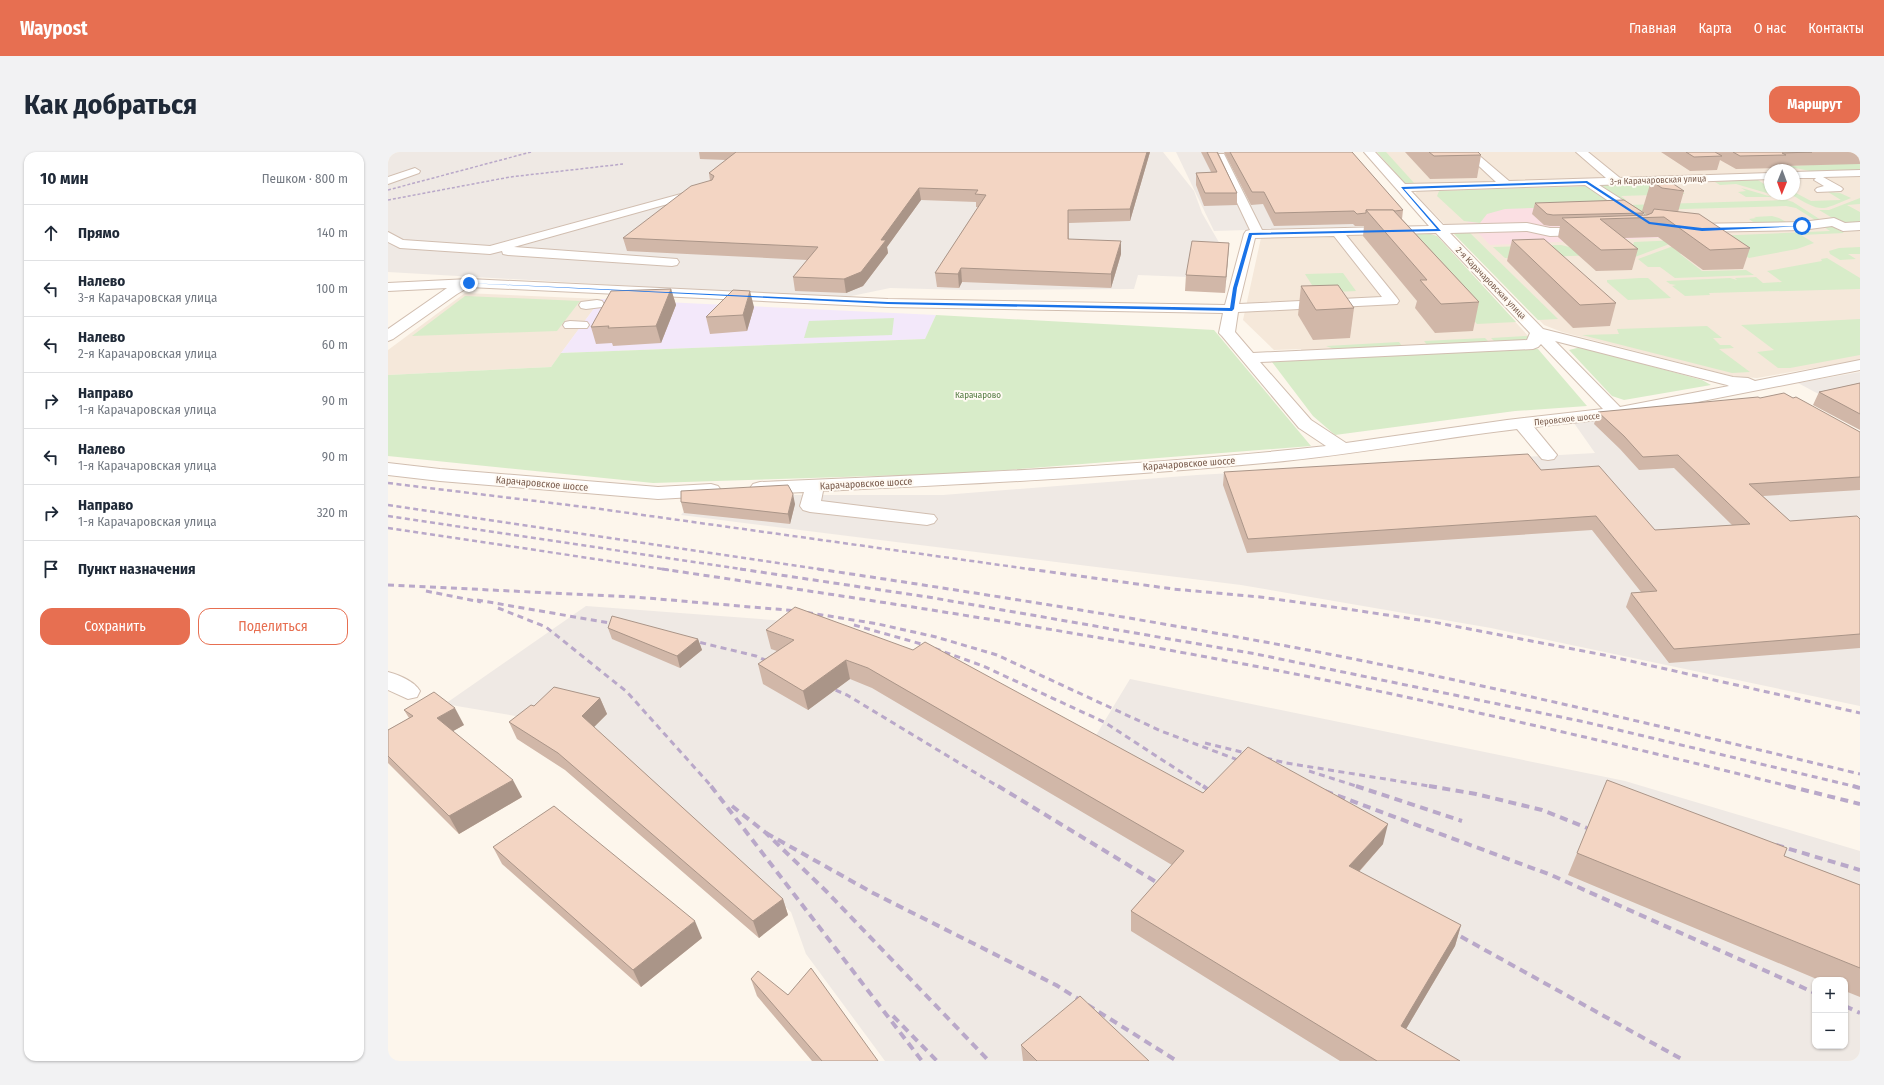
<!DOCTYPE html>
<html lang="ru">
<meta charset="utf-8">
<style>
:root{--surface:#fff;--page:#f2f2f3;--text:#1f2937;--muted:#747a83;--line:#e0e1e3;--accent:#e76f51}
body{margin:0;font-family:"Fira Sans Condensed",sans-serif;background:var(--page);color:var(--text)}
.controls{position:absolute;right:12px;bottom:12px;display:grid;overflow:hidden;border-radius:8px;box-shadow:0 1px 3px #0004}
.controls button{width:36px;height:36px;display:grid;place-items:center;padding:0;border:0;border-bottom:1px solid var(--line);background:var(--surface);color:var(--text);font:20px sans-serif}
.compass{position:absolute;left:1376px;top:12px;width:36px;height:36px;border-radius:50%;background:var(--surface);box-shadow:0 1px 3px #0004;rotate:181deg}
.stop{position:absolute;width:12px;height:12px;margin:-9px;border:3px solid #1a73e8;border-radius:50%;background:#fff}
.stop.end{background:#1a73e8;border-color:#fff;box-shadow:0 1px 4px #0008}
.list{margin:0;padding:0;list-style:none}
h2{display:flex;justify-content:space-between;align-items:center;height:52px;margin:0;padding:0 16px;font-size:17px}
h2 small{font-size:13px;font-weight:400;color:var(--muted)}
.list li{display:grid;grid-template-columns:26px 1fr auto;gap:12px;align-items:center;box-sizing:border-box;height:56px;padding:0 16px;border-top:1px solid var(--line)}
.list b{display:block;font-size:15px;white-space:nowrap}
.list p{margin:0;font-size:13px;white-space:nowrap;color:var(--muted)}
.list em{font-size:13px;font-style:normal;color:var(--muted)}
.actions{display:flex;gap:8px;padding:12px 16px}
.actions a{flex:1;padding:9px 0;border:1px solid var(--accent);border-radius:12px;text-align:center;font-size:14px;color:var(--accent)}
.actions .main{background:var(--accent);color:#fff}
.icon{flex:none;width:22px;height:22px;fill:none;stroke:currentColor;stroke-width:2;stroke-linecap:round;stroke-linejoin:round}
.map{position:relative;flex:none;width:1472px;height:909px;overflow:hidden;border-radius:12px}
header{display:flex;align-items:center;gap:24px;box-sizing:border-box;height:56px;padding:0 20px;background:var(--accent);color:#fff}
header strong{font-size:19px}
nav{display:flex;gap:22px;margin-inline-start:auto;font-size:14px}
.intro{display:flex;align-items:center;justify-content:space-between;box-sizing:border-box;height:96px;padding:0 24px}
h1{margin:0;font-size:28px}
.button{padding:10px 18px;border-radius:12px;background:var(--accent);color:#fff;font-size:14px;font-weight:700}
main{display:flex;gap:24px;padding:0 24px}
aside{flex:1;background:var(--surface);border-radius:12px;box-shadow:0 1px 3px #0004}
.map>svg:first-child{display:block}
.residential{fill:#f5e8da}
.industrial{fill:#efe9e4;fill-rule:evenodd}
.education{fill:#f3e8fa}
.medical{fill:#fbdfe3}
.green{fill:#d8ecc9}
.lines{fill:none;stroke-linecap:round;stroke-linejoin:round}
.minor-casing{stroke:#d1beb0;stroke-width:2}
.minor{fill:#fff;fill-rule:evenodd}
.rail-far3{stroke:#b9a8c9;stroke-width:1.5;stroke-dasharray:3 2;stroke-linecap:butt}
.rail-far2{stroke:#b9a8c9;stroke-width:2.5;stroke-dasharray:5 3.5;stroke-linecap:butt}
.rail-far1{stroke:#b9a8c9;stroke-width:3;stroke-dasharray:6 4.5;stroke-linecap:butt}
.rail{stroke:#b9a8c9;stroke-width:4;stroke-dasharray:8 5.5;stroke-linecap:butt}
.wall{fill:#d1b7a8}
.shaded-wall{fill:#aa9588}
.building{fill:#f3d5c3;stroke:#aa9588}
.route{fill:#1a73e8}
.labels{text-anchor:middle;stroke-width:4;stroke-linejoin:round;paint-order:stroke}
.far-street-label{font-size:9px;fill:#7a5c4d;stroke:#fffaf3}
.far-park-label{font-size:9px;fill:#537a41;stroke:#fffaf3}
.street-label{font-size:10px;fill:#7a5c4d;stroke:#fffaf3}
</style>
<header>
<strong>Waypost</strong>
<nav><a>Главная</a><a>Карта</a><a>О нас</a><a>Контакты</a></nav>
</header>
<div class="intro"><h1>Как добраться</h1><a class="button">Маршрут</a></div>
<main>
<aside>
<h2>10 мин<small>Пешком · 800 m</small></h2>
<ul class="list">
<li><svg class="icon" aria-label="ahead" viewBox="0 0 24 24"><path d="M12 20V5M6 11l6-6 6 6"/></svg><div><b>Прямо</b></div><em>140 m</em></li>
<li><svg class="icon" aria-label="left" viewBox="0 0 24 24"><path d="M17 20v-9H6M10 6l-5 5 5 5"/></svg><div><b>Налево</b><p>3-я Карачаровская улица</p></div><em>100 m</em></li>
<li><svg class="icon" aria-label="left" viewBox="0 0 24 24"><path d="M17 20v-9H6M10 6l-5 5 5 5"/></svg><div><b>Налево</b><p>2-я Карачаровская улица</p></div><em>60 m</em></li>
<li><svg class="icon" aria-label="right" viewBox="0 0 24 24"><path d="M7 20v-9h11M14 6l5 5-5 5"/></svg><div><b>Направо</b><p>1-я Карачаровская улица</p></div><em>90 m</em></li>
<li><svg class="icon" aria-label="left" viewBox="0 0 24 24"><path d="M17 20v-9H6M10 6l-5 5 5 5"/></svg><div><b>Налево</b><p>1-я Карачаровская улица</p></div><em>90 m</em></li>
<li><svg class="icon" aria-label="right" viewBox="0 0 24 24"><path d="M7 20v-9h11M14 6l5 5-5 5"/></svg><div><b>Направо</b><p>1-я Карачаровская улица</p></div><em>320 m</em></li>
<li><svg class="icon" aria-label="arrive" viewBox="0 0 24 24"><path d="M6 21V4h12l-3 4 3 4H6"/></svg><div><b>Пункт назначения</b></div></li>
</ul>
<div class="actions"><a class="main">Сохранить</a><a>Поделиться</a></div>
</aside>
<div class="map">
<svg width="1472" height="909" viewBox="0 0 1472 909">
<rect width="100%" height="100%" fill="#fdf6ec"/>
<!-- residential -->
<g class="residential">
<polygon points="989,0 1472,0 1472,19 1406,21 1406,18 1382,18 1382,22 1018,33"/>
<polygon points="1472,23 1472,208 1369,226 1344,224 1174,180 1156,173 1027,42 1030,38 1382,26 1382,42 1406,42 1406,26"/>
<polygon points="1039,81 1049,84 1142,186 1143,189 915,202 913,197 886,198 855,168 873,86"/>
<polygon points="77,141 213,147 163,215 0,223 0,198"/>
</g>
<!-- industrial -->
<g class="industrial">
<polygon points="0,0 775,0 806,39 814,61 840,106 800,125 750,123 746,137 578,138 502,136 454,146 0,120"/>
<polygon points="788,0 958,0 1017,73 826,79"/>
<polygon points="1472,220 1472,264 1410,231"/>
<polygon points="1383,246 1472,297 1472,554 1103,476 853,433 293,363 311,343 555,343 809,323 1207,301 1186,271"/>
<path d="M198,454L411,470L707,585L742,527L1237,629L1472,699V909H497L418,802L403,760L212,587L139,566L57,552ZM1427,828H1457V894H1427Z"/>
</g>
<!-- education -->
<polygon class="education" points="213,147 548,163 537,187 173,201"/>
<!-- medical -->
<polygon class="medical" points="1203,34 1288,85 1102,93 1050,40"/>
<!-- green -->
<g class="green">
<polygon points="989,0 998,0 1027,32 1018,33"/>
<polygon points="1388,7 1402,14 1472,11 1472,18 1422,19 1373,9"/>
<polygon points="1370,28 1382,36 1382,42 1348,32 1332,33 1327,30"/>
<polygon points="1281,31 1297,42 1233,44 1238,48 1235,50 1209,33"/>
<polygon points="1201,34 1227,53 1117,57 1099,62 1092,71 1076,69 1049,44 1051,39"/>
<polygon points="1353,36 1357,37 1384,45 1358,45 1350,40 1358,39"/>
<path d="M1406,40L1423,49L1453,48L1440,40L1452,41L1463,46C1430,60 1434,60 1402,42H1406Z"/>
<polygon points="1472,46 1472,52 1459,53 1472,60 1472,72 1453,71 1431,58 1441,58"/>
<polygon points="1399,48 1405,50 1433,68 1427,68 1408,56 1398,54 1261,58 1264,69 1240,53"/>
<polygon points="1384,64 1391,66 1400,71 1368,72 1361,67 1368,66 1366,65"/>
<polygon points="1438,73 1446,75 1456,81 1413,83 1426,91 1409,97 1361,106 1351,100 1301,85 1442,79 1436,75"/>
<polygon points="1081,80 1170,167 1150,168 1065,81"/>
<polygon points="1039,81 1049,84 1128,170 1089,172 1011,82"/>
<polygon points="1292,88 1247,105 1242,102 1246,90"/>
<polygon points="1299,89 1332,100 1292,102 1314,119 1358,118 1366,123 1287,126 1272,115 1260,115 1250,107"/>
<polygon points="1173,93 1213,103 1117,106 1105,95"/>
<polygon points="1472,95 1472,102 1460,102 1468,107 1452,108 1442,102 1441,99 1451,96"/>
<polygon points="1439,106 1472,126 1472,137 1321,141 1322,143 1297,144 1284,134 1288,133 1282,132 1278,129 1342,126 1349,128 1347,126 1368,125 1375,131 1394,130 1379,119 1434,109 1433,107"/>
<polygon points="955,121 968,139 929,141 917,122"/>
<polygon points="1252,126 1260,126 1283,146 1240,148 1219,130 1219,128"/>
<polygon points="77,144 192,149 169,179 24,184"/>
<polygon points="548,163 826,178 923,294 582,321 265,331 0,304 0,223 163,215 173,201 537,187"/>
<polygon points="506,166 504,183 416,186 421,169"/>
<polygon points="1472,167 1472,203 1402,216 1390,216 1369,200 1386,198 1353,173"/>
<polygon points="1319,174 1334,186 1325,186 1332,193 1342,193 1346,196 1331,197 1362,220 1344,221 1194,183 1231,182 1229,177"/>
<polygon points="1140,184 1143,189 1109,192 1103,186"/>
<polygon points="1097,186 1104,193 1040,194 1036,189"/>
<polygon points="1011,190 1014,194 954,200 938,194"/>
<polygon points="1193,195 1314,228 1323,233 1236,248 1224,244 1181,198"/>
<polygon points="1138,196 1150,197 1199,254 1127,259 947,283 925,264 884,210"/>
</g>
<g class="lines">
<!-- minor casing -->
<g class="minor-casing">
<g id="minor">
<path d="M976,0H987L1017,32L1108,30L1076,0H1087L1121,29L1218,26L1188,0H1200L1232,26L1382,21V27L1211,33L1255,61L1257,64L1255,67H1247L1197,33L1023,39L1055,73L1139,71L1162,76H1204L1206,79L1204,82L1200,83L1162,84L1139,79L1062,81L1155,177L1345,225L1360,226L1367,229L1472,208V218L1228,266L1146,275L1169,303L1166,307L1160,308L1154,307L1129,277C1044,287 961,304 876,311C729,325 582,332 435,339L433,349L546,363L549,367L546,371L539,373L422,360L415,358L412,354L416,340L372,342L365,340L362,336L365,332L372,330C561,322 750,315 938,294L911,276L834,184L831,181L835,161L500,155L81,135L69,142L5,187L0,189V177L59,136L0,139V131L81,127L500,147L837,153L856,82L858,79L862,78L827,4L828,2H836L874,78L1041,74ZM1048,81L1142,181L1139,188L865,201L847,180L850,160L1009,152L1011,149L1009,146L958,83ZM946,84L994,145L851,152L867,86ZM1167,189L1339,233L1341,234L1232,255ZM1153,192L1215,257L1119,268L958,291L923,268L872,210L1145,197L1150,195Z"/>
<polygon points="27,16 32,19 31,21 0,32 0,25"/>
<polygon points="1472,18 1472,24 1435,25 1453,35 1455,37 1453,39 1429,40 1427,38 1429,36 1436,34 1426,28 1428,26 1406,26 1406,20"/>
<polygon points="315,36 321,39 319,41 126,95 289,107 291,110 289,113 284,114 120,103 115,102 114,99 102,102 12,96 0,90 0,80 15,88 102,94"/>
<polygon points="1446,66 1457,71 1472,70 1472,78 1455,79 1444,74 1414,78 1303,80 1299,79 1297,76 1299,73 1303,72 1414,70"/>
<polygon points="209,148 214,149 216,152 214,155 198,157 193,156 191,153 193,150"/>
<polygon points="182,169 199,170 201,173 199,176 177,176 175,173 177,170"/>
<polygon points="0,311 52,317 270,335 323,332 330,334 333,338 330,342 323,344 270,347 52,329 0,323"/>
<path d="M0,520C11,523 26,529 32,539L29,545L20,547L0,538Z"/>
</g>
</g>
<!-- minor -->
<use href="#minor" class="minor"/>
<!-- rail-far3 -->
<g class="rail-far3">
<polyline points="0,38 143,0"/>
<polyline points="0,48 122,25 235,12"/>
</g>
<!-- rail-far2 -->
<g class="rail-far2">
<polyline points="0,331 205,356 648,418"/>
<polyline points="0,353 437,418"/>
<polyline points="0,364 359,418"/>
<polyline points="0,376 281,418"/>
</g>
<!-- rail-far1 -->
<g class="rail-far1">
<path d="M274,417C497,450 721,484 942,529C1097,561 1251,597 1404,635"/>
<polyline points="352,417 540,445 868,502 1197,570 1469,635"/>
<path d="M430,417C603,443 775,470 946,503C1122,538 1297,580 1472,622"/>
<polyline points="641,417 785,437 872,445 959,457 1045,470 1216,503 1472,561"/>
<polyline points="0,433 247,445 410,459 490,472 548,485 609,503 773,579 858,611"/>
<polyline points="38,439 93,450"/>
<polyline points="89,448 233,473"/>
<polyline points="110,456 158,475 239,540 324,635"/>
<polyline points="466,473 537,493 595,514 716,570 816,635"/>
<polyline points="302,488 368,504 386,512"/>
<polyline points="438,534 459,543 611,635"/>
<polyline points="817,591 898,611 1047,635"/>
<polyline points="921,619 971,635"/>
</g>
<!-- rail -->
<g class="rail">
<polyline points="323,634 534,909"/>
<polyline points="610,634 778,736"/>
<polyline points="815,634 828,643"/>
<polyline points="968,634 1074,669"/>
<polyline points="1041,634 1088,642 1154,658 1199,676"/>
<polyline points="1400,634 1472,652"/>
<polyline points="1465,634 1472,636"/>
<polyline points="937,639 1163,723 1427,841"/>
<polyline points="344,654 378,681 438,739 601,909"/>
<polyline points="378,681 485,741 668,833 789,909"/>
<polyline points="1388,693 1472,718"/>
<polyline points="1061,778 1297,909"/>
<polyline points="1457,854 1472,861"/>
<polyline points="505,864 549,909"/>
</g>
</g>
<!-- wall -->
<g class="wall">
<polygon points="311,0 762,0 742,69 681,71 681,87 733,102 723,136 574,130 571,136 549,135 547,121 590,55 588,55 588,50 533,48 499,95 500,101 475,134 458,141 407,139 405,125 419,108 239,99 235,86 322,29 321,21 338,8 312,7"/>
<polygon points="813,0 964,0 1015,58 1014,67 1091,150 1085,179 1047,181 1027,156 1029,149 975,84 976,74 967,74 965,72 886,74 875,52 863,53 836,0 830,0 849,41 849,53 816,54 808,33 808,21 823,20"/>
<polygon points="1017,0 1090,0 1093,3 1089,26 1042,27"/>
<polygon points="1273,0 1472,0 1472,12 1394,14 1393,16 1348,17 1332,8 1329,18 1302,19"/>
<polygon points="1263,29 1296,39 1290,60 1362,96 1355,117 1315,118 1270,85 1236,86 1250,97 1244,118 1208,119 1170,85 1172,74 1162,74 1156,73 1144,62 1147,51 1256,61 1255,63 1259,63 1254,59"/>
<polygon points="1124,88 1228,151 1222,174 1185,176 1119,109"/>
<polygon points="841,91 837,141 797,139 798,123"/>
<polygon points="913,134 966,156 962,186 925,188 910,163"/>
<polygon points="283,137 288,153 273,191 225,194 224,191 208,192 203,175"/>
<polygon points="366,155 359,179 322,182 318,165"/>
<polygon points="1472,231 1472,278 1425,253 1431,240"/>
<polygon points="1372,246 1405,246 1472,280 1472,338 1375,344 1402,369 1472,367 1472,496 1281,511 1238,455 1243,441 1253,440 1204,378 859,401 835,333 836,320 1153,318 1267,378 1344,373 1286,316 1251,318 1232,297 1206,272 1210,260"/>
<polygon points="293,350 407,352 402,372 296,361"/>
<polygon points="220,476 310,487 314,498 292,516 224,487"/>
<polygon points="378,478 815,641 995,692 971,720 1073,773 1067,794 1018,877 1072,909 952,909 743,779 743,759 784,713 484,536 462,527 420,558 375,532 370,512 389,499 383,497"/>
<polygon points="212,546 219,562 206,575 395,747 400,763 371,786 177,618 129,587 121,570 146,554"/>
<polygon points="16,558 76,573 65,579 134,645 71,682 0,611 0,578 21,566"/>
<polygon points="105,695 314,786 253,835 114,712"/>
<polygon points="1189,701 1396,704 1472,733 1472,845 1457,839 1457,828 1431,828 1180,723"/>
<polygon points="363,827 400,843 490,909 424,909 369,844"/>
<polygon points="633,893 761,909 635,909"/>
</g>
<!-- shaded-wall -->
<g class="shaded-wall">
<polygon points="759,0 762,0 742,69 742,57"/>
<polygon points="531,36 533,48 499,95 500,101 475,134 458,141 456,127"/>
<polygon points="733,89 733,102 723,136 723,122"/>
<polygon points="841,91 840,106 837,141 838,125"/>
<polygon points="573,116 574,130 571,136 570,122"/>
<polygon points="283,137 288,153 273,191 268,174"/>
<polygon points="362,139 366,155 359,179 355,163"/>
<polygon points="405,342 407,352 402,372 400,362"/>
<polygon points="310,487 314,498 292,516 289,504"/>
<polygon points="458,508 462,527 420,558 415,539"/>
<polygon points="212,546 219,562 201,580 194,564"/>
<polygon points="67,556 76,573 58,583 49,566"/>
<polygon points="125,628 134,645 71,682 61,664"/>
<polygon points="1000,672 995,692 957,735 961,714"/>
<polygon points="395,747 400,763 371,786 365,769"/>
<polygon points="307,769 314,786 253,835 245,818"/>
<polygon points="1073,773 1067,794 1008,894 1013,874"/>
</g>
<!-- building -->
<g class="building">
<polygon points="348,0 759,0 742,57 680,58 680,87 733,89 723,122 573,116 570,122 547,121 598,43 587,42 590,38 531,36 493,88 498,88 473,120 456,127 405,125 430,95 235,86 303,34 324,28 326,24 321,21"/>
<polygon points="819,0 829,0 849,41 817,41 808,21 829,20"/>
<polygon points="842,0 964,0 1015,58 1007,59 1005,58 978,58 978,61 969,62 966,59 887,61 876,40 864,40"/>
<polygon points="1041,0 1090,0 1093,3 1046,4"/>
<polygon points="1298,0 1327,0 1334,4 1306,5"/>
<polygon points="1345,0 1424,0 1394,1 1398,3 1352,4"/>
<polygon points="1263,29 1281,29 1296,39 1274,36"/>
<polygon points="1236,48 1256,61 1165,63 1159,62 1147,51"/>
<polygon points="1266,57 1311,62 1362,96 1322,98 1276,65 1212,67 1250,97 1213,98 1174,66 1259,63 1264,61"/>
<polygon points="978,58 1005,58 1091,150 1053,152 1032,128 1039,128"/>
<polygon points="1156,87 1228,151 1192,153 1124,88"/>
<polygon points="804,89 841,91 838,125 798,123"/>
<polygon points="950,133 966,156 928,158 913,134"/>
<polygon points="283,137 268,174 220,176 221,174 203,175 223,139"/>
<polygon points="345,138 362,139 355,163 318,165"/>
<polygon points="1472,231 1472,262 1431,240"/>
<polygon points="1396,241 1405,246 1408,245 1472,280 1472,325 1361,332 1402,369 1469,364 1472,367 1472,482 1286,497 1243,441 1269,439 1208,364 860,387 836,320 1140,302 1153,318 1211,314 1267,378 1362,372 1290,303 1255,305 1236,284 1210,260 1370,245 1372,246"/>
<polygon points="400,333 405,342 400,362 293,350 293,339"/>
<polygon points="407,455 525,498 537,490 815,641 860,595 1000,672 961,714 1073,773 1013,874 1072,909 989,909 743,759 796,699 480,516 458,508 415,539 370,512 406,488 378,478"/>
<polygon points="224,464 310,487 289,504 220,476"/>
<polygon points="166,535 212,546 194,564 395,747 365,769 170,601 121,570 143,553 146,554"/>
<polygon points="46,540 67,556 49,566 125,628 61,664 0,604 0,578 25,564 16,558"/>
<polygon points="1219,628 1399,696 1396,704 1472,733 1472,816 1189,701"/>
<polygon points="166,654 307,769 245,818 105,695"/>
<polygon points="423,816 490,909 434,909 363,827 370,819 400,843"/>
<polygon points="692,844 761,909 649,909 633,893"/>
</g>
<!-- route -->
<polygon class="route" points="1199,29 1262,70 1314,76 1416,74 1314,79 1261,72 1198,31 1016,37 1053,79 864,83 849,136 846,157 844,159 500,152 79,131 500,150 842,156 845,136 861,81 1049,77 1013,35"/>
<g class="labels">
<!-- far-street labels -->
<g class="far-street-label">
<text transform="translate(1270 28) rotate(-2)" y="3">3-я Карачаровская улица</text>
<text transform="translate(1103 131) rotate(46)" y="3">2-я Карачаровская улица</text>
<text transform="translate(1179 267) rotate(-6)" y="3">Перовское шоссе</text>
</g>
<!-- far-park labels -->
<g class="far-park-label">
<text x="590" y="246">Карачарово</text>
</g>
<!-- street labels -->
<g class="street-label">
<text transform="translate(801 311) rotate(-4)" y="4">Карачаровское шоссе</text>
<text transform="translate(154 331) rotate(5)" y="4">Карачаровское шоссе</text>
<text transform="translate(478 331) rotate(-3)" y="4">Карачаровское шоссе</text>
</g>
</g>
</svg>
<div class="controls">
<button>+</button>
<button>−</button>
</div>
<svg class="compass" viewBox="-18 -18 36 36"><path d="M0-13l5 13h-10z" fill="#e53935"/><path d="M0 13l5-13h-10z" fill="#747a83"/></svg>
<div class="stop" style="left:1414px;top:74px"></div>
<div class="stop end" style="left:81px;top:131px"></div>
</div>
</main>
